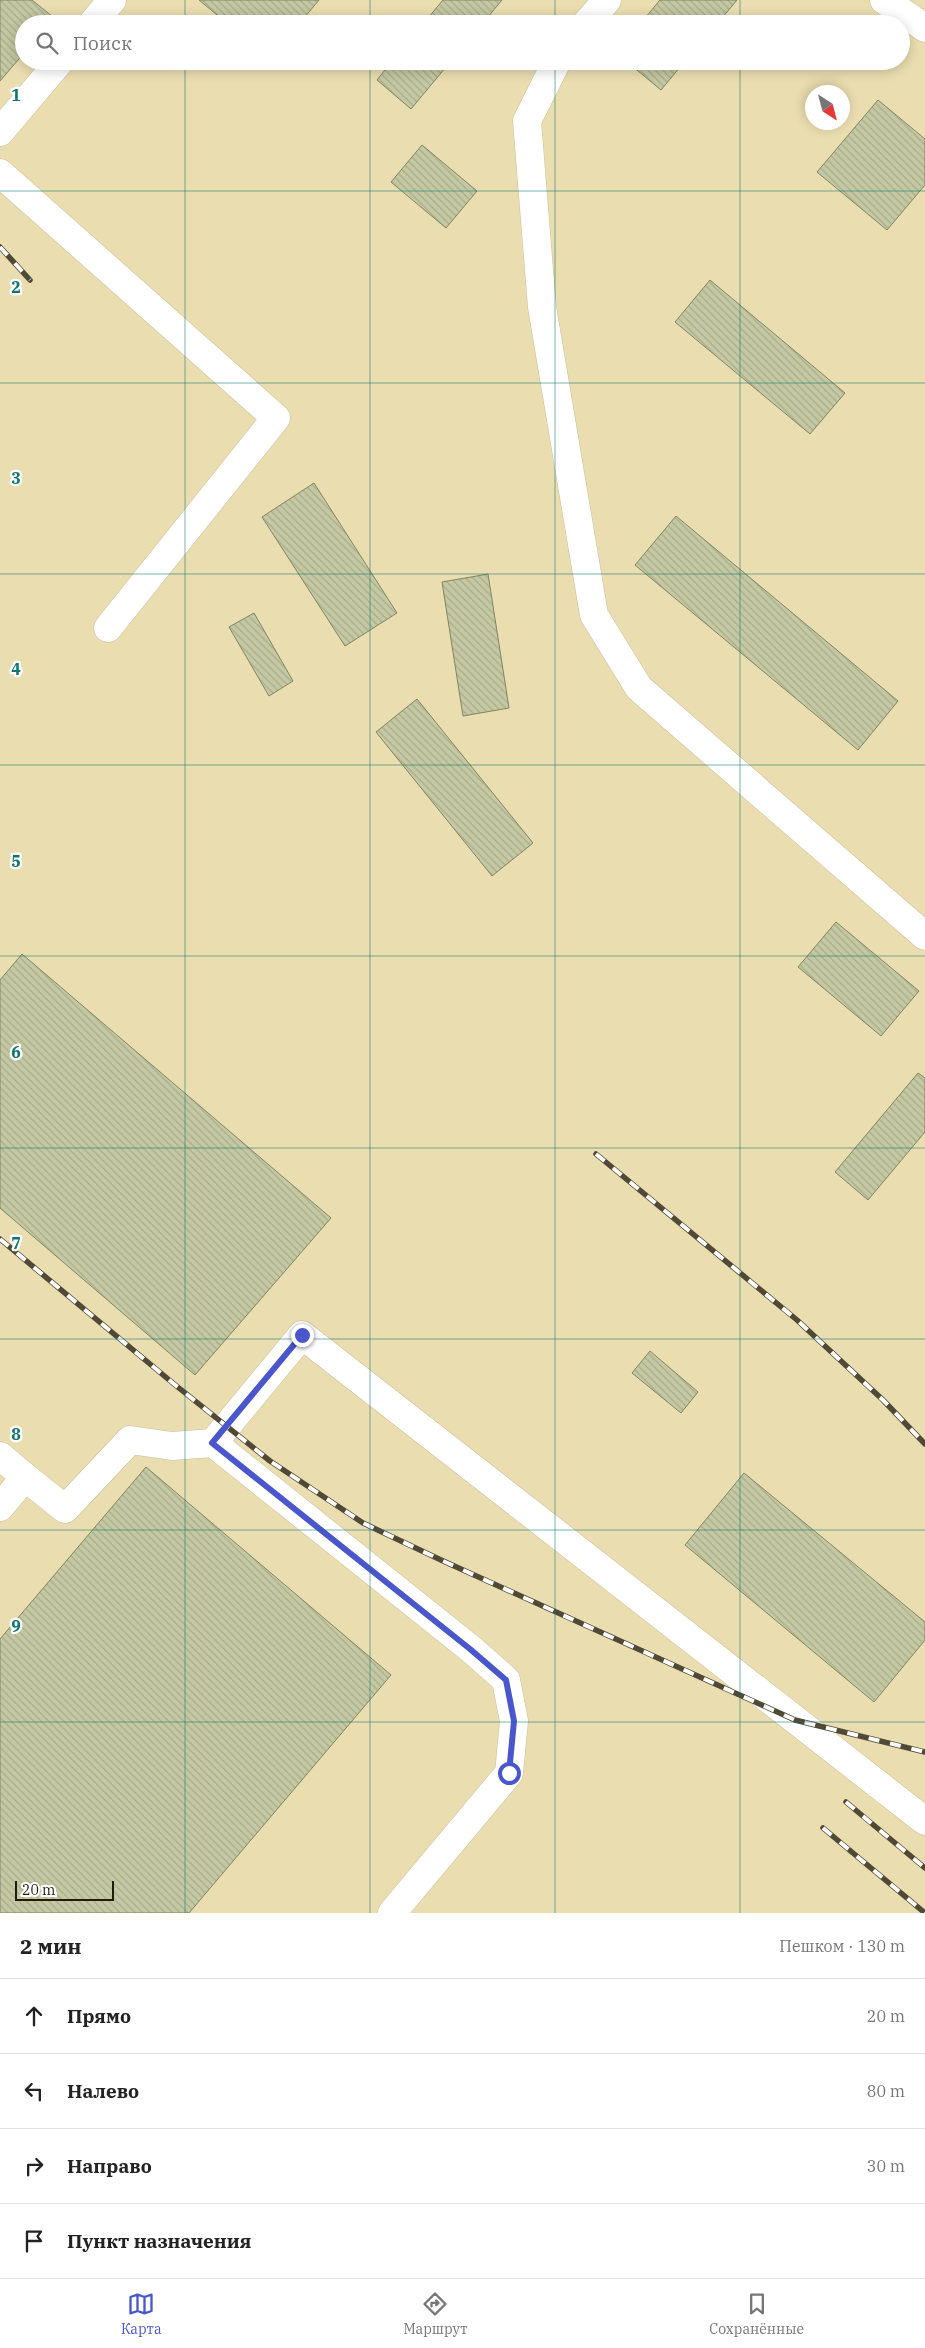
<!DOCTYPE html>
<html lang="ru">
<meta charset="utf-8">
<style>
:root{--surface:#fff;--page:#f2f2f2;--text:#222;--muted:#767676;--line:#e0e0e0;--accent:#4a56cc}
body{margin:0;font-family:"IBM Plex Serif",serif;background:var(--page);color:var(--text)}
.compass{position:absolute;left:805px;top:85px;width:45px;height:45px;border-radius:50%;background:var(--surface);box-shadow:0 2px 12px #0003;rotate:144deg}
.scale{position:absolute;left:15px;bottom:12px;width:99px;box-sizing:border-box;padding-left:5px;border:2px solid #1f1b0d;border-top:0;font-size:14px;line-height:18px;white-space:nowrap;color:#1f1b0d;-webkit-text-stroke:4px #fff;paint-order:stroke}
.stop{position:absolute;width:15px;height:15px;margin:-11px;border:4px solid #4a56cc;border-radius:50%;background:#fff}
.stop.end{background:#4a56cc;border-color:#fff;box-shadow:0 1px 5px #0008}
.list{margin:0;padding:0;list-style:none}
h2{display:flex;justify-content:space-between;align-items:center;height:65px;margin:0;padding:0 20px;font-size:21px}
h2 small{font-size:16px;font-weight:400;color:var(--muted)}
.list li{display:grid;grid-template-columns:32px 1fr auto;gap:15px;align-items:center;box-sizing:border-box;height:75px;padding:0 20px;border-top:1px solid var(--line)}
.list b{display:block;font-size:19px;white-space:nowrap}
.list em{font-size:16px;font-style:normal;color:var(--muted)}
.icon{flex:none;width:28px;height:28px;fill:none;stroke:currentColor;stroke-width:2;stroke-linecap:round;stroke-linejoin:round}
.map{position:relative;flex:none;width:925px;height:1913px;overflow:hidden}
.search{position:absolute;background:var(--surface);box-shadow:0 2px 12px #0003;left:15px;right:15px;top:15px;height:55px;display:flex;align-items:center;gap:12px;box-sizing:border-box;padding:0 18px;border-radius:28px;color:var(--muted);font-size:19px}
.sheet{height:365px;background:var(--surface)}
nav{display:flex;justify-content:space-around;align-items:center;box-sizing:border-box;height:70px;border-top:1px solid var(--line);background:var(--surface);font-size:14px;color:var(--muted)}
nav a{display:grid;justify-items:center;gap:2px}
nav .on{color:var(--accent)}
.map>svg:first-child{display:block}
.built{fill:#eaddb0;fill-rule:evenodd}
.building{fill:url(#building-back-hatch);stroke:#808561}
.lines{fill:none;stroke-linecap:round;stroke-linejoin:round}
.minor-casing{stroke:#cabf9a;stroke-width:29}
.minor{stroke:#fff;stroke-width:28}
.rail-casing{stroke:#4f4936;stroke-width:5.5}
.rail{stroke:#fff;stroke-width:4;stroke-dasharray:11;stroke-linecap:butt}
.route{stroke:#4a56cc;stroke-width:6}
.grid{fill:none;stroke:#0f766e;stroke-width:1;stroke-opacity:0.55}
.grid-label{font-size:16px;text-anchor:middle;font-weight:bold;fill:#0f766e;stroke:#fff;stroke-width:4.5;stroke-linejoin:round;paint-order:stroke}
</style>
<div class="map">
<svg width="925" height="1913" viewBox="0 0 925 1913">
<defs>
<pattern id="building-back-hatch" width="6" height="6" patternUnits="userSpaceOnUse" patternTransform="scale(1.25)"><rect width="6" height="6" fill="#c4c9a3"/><path d="M-1 5l2 2M0 0l6 6M5-1l2 2" fill="none" stroke="#a8ac8b"/></pattern>
</defs>
<rect width="100%" height="100%" fill="#f3e8c2"/>
<!-- built -->
<path class="built" d="M0,0H925V1913H0ZM24,24H901V61H24ZM812,92H842V122H812Z"/>
<!-- building -->
<g class="building">
<polygon points="0,0 32,0 53,17 48,24 24,24 24,53 0,81"/>
<polygon points="199,0 319,0 299,24 228,24"/>
<polygon points="443,0 502,0 482,24 423,24"/>
<polygon points="660,0 737,0 717,24 640,24"/>
<polygon points="392,61 451,61 411,109 377,80"/>
<polygon points="626,61 685,61 661,90"/>
<polygon points="878,100 925,139 925,185 887,230 817,172"/>
<polygon points="422,145 477,191 446,228 391,182"/>
<polygon points="710,280 845,393 810,434 675,322"/>
<polygon points="314,483 397,613 345,646 262,517"/>
<polygon points="676,516 898,701 858,750 635,565"/>
<polygon points="488,574 509,708 463,716 442,582"/>
<polygon points="254,613 293,681 269,696 229,627"/>
<polygon points="417,699 533,843 492,876 376,732"/>
<polygon points="836,922 919,991 881,1036 798,967"/>
<polygon points="22,954 331,1218 195,1375 0,1208 0,980"/>
<polygon points="918,1073 925,1078 925,1132 868,1200 835,1172"/>
<polygon points="650,1351 698,1392 681,1413 632,1373"/>
<polygon points="146,1467 391,1675 189,1913 0,1913 0,1639"/>
<polygon points="744,1473 925,1622 925,1640 874,1702 685,1545"/>
</g>
<g class="lines">
<!-- minor casing -->
<g class="minor-casing">
<g id="minor">
<polyline points="884,0 925,28"/>
<polyline points="92,24 112,0"/>
<polyline points="586,24 607,0"/>
<polyline points="557,61 527,121 542,307 594,615 639,688 925,936"/>
<polyline points="0,132 60,61"/>
<polyline points="0,173 276,418 108,628"/>
<polyline points="213,1443 302,1335 925,1821"/>
<polyline points="0,1456 25,1477 0,1507"/>
<polyline points="25,1477 65,1509 130,1440 172,1446 213,1443 471,1649 506,1680 514,1721 509,1773 392,1913"/>
</g>
</g>
<!-- minor -->
<use href="#minor" class="minor"/>
<!-- rail casing -->
<g class="rail-casing">
<g id="rail">
<polyline points="0,247 30,280"/>
<polyline points="596,1154 797,1320 883,1400 925,1444"/>
<polyline points="0,1239 174,1384 270,1461 363,1523 441,1560 795,1720 925,1752"/>
<polyline points="846,1802 925,1868"/>
<polyline points="823,1828 925,1913"/>
</g>
</g>
<!-- rail -->
<use href="#rail" class="rail"/>
</g>
<g class="lines">
<!-- route -->
<polyline class="route" points="302,1335 212,1443 470,1649 506,1680 514,1721 509,1773"/>
</g>
<!-- grid -->
<path class="grid" d="M185,0V24M370,0V24M555,0V24M740,0V24M185,61V1913M370,61V1913M555,61V1913M740,61V1913M0,191H925M0,383H925M0,574H925M0,765H925M0,956H925M0,1148H925M0,1339H925M0,1530H925M0,1722H925"/>
<g class="grid-label">
<text x="16" y="101">1</text>
<text x="16" y="293">2</text>
<text x="16" y="484">3</text>
<text x="16" y="675">4</text>
<text x="16" y="867">5</text>
<text x="16" y="1058">6</text>
<text x="16" y="1249">7</text>
<text x="16" y="1440">8</text>
<text x="16" y="1632">9</text>
</g>
</svg>
<svg class="compass" viewBox="-18 -18 36 36"><path d="M0-13l5 13h-10z" fill="#e53935"/><path d="M0 13l5-13h-10z" fill="#767676"/></svg>
<div class="scale">20 m</div>
<div class="stop" style="left:509px;top:1773px"></div>
<div class="stop end" style="left:302px;top:1335px"></div>
<div class="search"><svg class="icon" aria-label="search" viewBox="0 0 24 24"><circle cx="10" cy="10" r="6"/><path d="M15 15l6 6"/></svg>Поиск</div>
</div>
<section class="sheet">
<h2>2 мин<small>Пешком · 130 m</small></h2>
<ul class="list">
<li><svg class="icon" aria-label="ahead" viewBox="0 0 24 24"><path d="M12 20V5M6 11l6-6 6 6"/></svg><div><b>Прямо</b></div><em>20 m</em></li>
<li><svg class="icon" aria-label="left" viewBox="0 0 24 24"><path d="M17 20v-9H6M10 6l-5 5 5 5"/></svg><div><b>Налево</b></div><em>80 m</em></li>
<li><svg class="icon" aria-label="right" viewBox="0 0 24 24"><path d="M7 20v-9h11M14 6l5 5-5 5"/></svg><div><b>Направо</b></div><em>30 m</em></li>
<li><svg class="icon" aria-label="arrive" viewBox="0 0 24 24"><path d="M6 21V4h12l-3 4 3 4H6"/></svg><div><b>Пункт назначения</b></div></li>
</ul>
</section>
<nav>
<a class="on"><svg class="icon" aria-label="map" viewBox="0 0 24 24"><path d="M3 6l6-2 6 2 6-2v14l-6 2-6-2-6 2zM9 4v14M15 6v14"/></svg>Карта</a>
<a><svg class="icon" aria-label="directions" viewBox="0 0 24 24"><path d="M12 3l9 9-9 9-9-9zM9 14v-3h6M13 9l2 2-2 2"/></svg>Маршрут</a>
<a><svg class="icon" aria-label="saved" viewBox="0 0 24 24"><path d="M7 4h10v16l-5-4-5 4z"/></svg>Сохранённые</a>
</nav>
